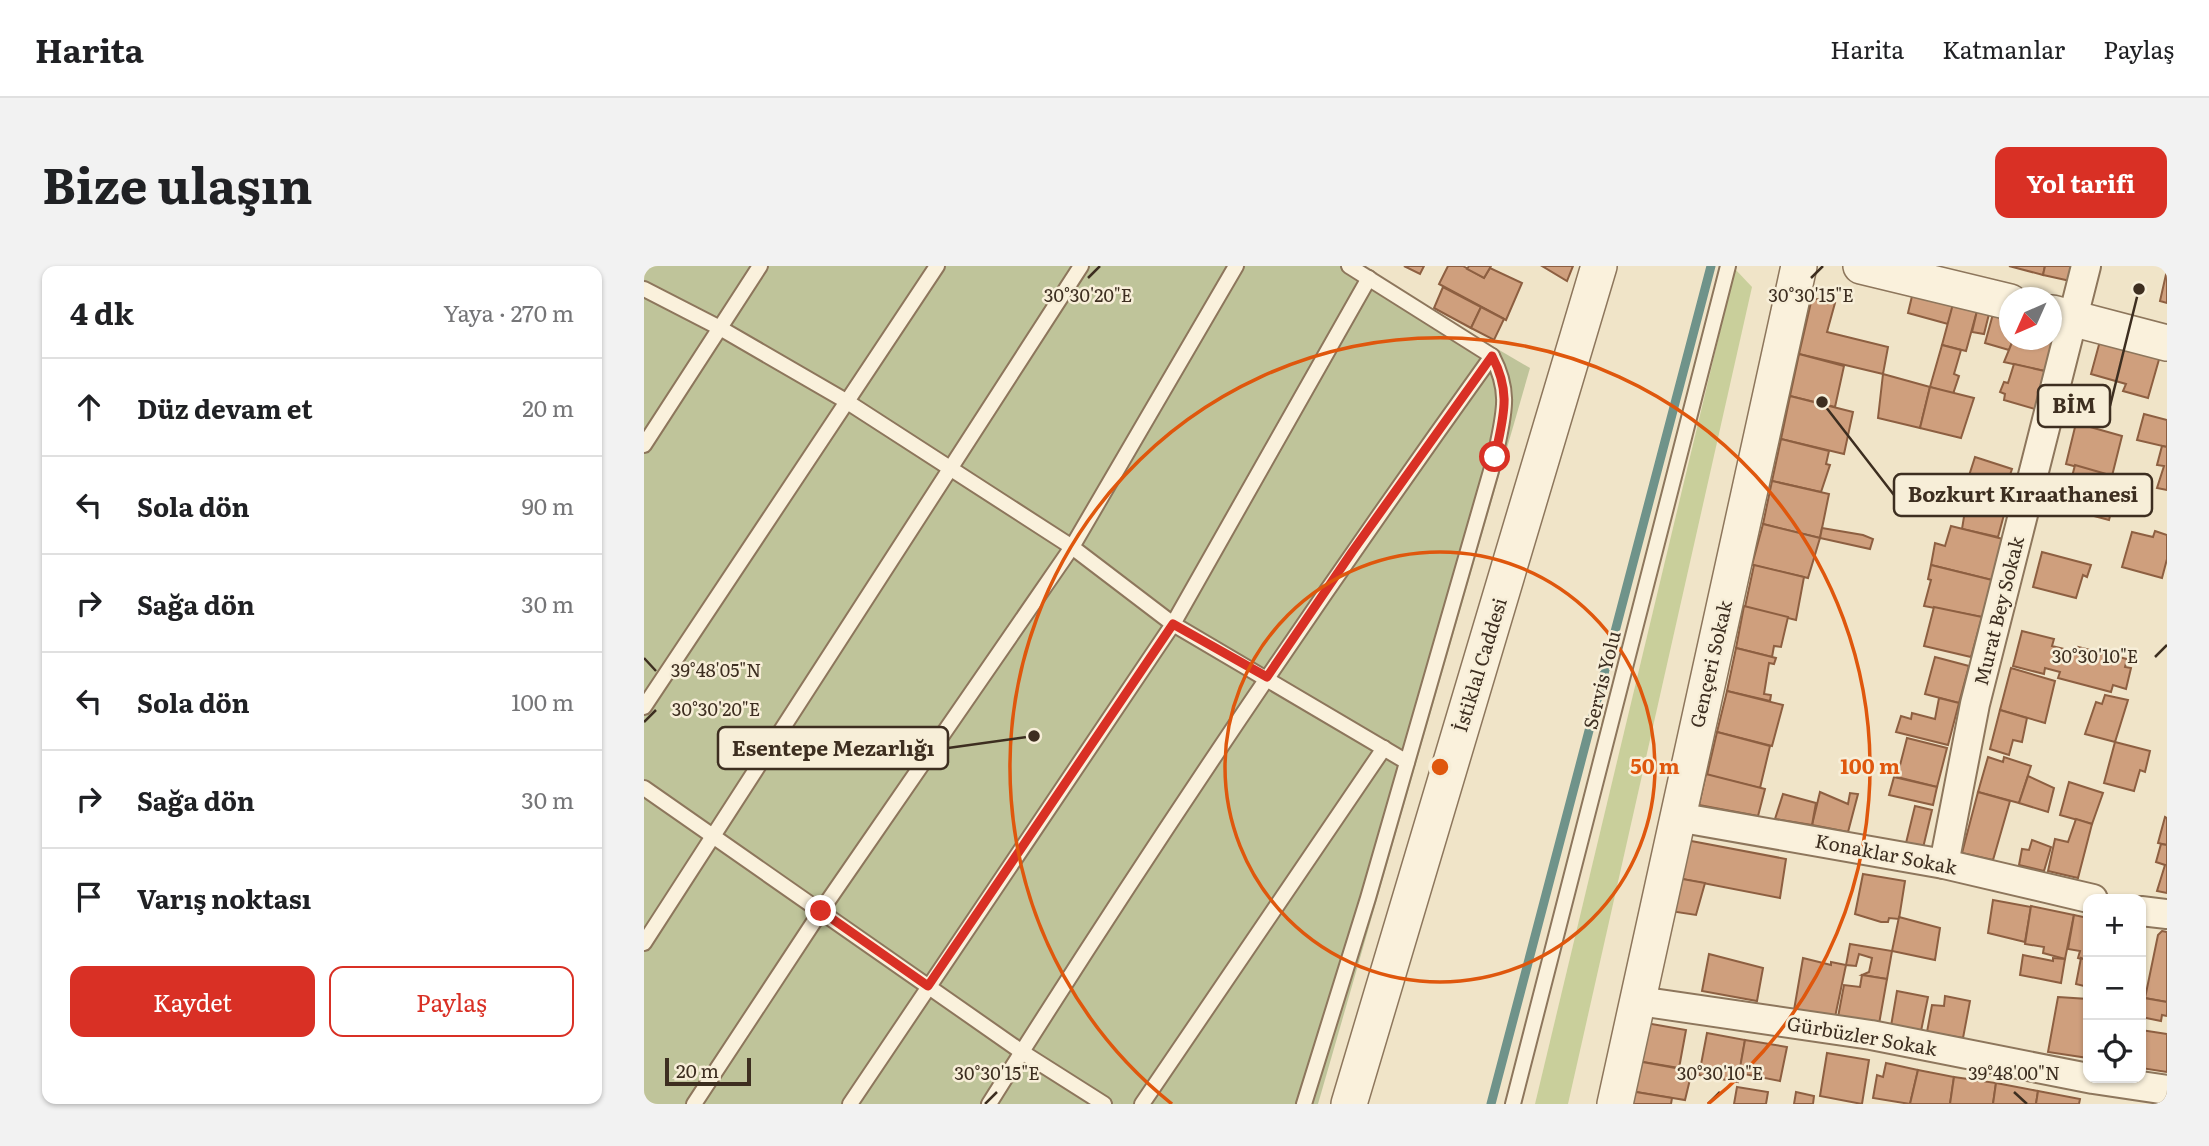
<!DOCTYPE html>
<html lang="tr">
<meta charset="utf-8">
<style>
:root{--surface:#fff;--page:#f2f2f2;--text:#202124;--muted:#757577;--line:#e0e0e0;--accent:#d93025}
body{margin:0;font-family:Literata,serif;background:var(--page);color:var(--text)}
.controls{position:absolute;right:21px;bottom:21px;display:grid;overflow:hidden;border-radius:14px;box-shadow:0 2px 5px #0004}
.controls button{width:63px;height:63px;display:grid;place-items:center;padding:0;border:0;border-bottom:2px solid var(--line);background:var(--surface);color:var(--text);font:35px sans-serif}
.compass{position:absolute;left:1355px;top:21px;width:63px;height:63px;border-radius:50%;background:var(--surface);box-shadow:0 2px 5px #0004;rotate:225deg}
.scale{position:absolute;left:21px;bottom:18px;width:86px;box-sizing:border-box;padding-left:7px;border:4px solid #3d2e20;border-top:0;font-size:19px;line-height:24px;white-space:nowrap;color:#3d2e20;-webkit-text-stroke:5px #f7eed8;paint-order:stroke}
.stop{position:absolute;width:21px;height:21px;margin:-16px;border:5px solid #d93025;border-radius:50%;background:#fff}
.stop.end{background:#d93025;border-color:#fff;box-shadow:0 2px 7px #0008}
.list{margin:0;padding:0;list-style:none}
h2{display:flex;justify-content:space-between;align-items:center;height:91px;margin:0;padding:0 28px;font-size:30px}
h2 small{font-size:23px;font-weight:400;color:var(--muted)}
.list li{display:grid;grid-template-columns:46px 1fr auto;gap:21px;align-items:center;box-sizing:border-box;height:98px;padding:0 28px;border-top:2px solid var(--line)}
.list b{display:block;font-size:26px;white-space:nowrap}
.list em{font-size:23px;font-style:normal;color:var(--muted)}
.actions{display:flex;gap:14px;padding:21px 28px}
.actions a{flex:1;padding:16px 0;border:2px solid var(--accent);border-radius:14px;text-align:center;font-size:24px;color:var(--accent)}
.actions .main{background:var(--accent);color:#fff}
.icon{flex:none;width:38px;height:38px;fill:none;stroke:currentColor;stroke-width:2;stroke-linecap:round;stroke-linejoin:round}
.map{position:relative;flex:none;width:1523px;height:838px;overflow:hidden;border-radius:14px}
header{display:flex;align-items:center;gap:42px;box-sizing:border-box;height:98px;padding:0 35px;background:var(--surface);border-bottom:2px solid var(--line)}
header strong{font-size:33px}
nav{display:flex;gap:38px;margin-inline-start:auto;font-size:24px}
.intro{display:flex;align-items:center;justify-content:space-between;box-sizing:border-box;height:168px;padding:0 42px}
h1{margin:0;font-size:49px}
.button{padding:18px 32px;border-radius:14px;background:var(--accent);color:#fff;font-size:24px;font-weight:700}
main{display:flex;gap:42px;padding:0 42px}
aside{flex:1;background:var(--surface);border-radius:14px;box-shadow:0 2px 5px #0004}
.map>svg:first-child{display:block}
.green{fill:#c9cf9b}
.cemetery{fill:#bfc49a}
.lines{fill:none;stroke-linecap:round;stroke-linejoin:round}
.stream{stroke:#6f938a;stroke-width:9}
.building{fill:#cf9f7d;stroke:#8d5f41;stroke-width:2}
.service-casing{stroke:#8d765c;stroke-width:18}
.minor-casing{stroke:#8d765c;stroke-width:32}
.tertiary-casing{stroke:#8d765c;stroke-width:38}
.service{stroke:#faf1dc;stroke-width:14}
.minor{stroke:#faf1dc;stroke-width:28}
.tertiary{stroke:#faf1dc;stroke-width:35}
.route{stroke:#d93025;stroke-width:9}
.ticks{fill:none;stroke:#3d2e20;stroke-width:2.5}
.ring{fill:none;stroke:#df570d;stroke-width:3.5}
.labels{text-anchor:middle;stroke-width:5;stroke-linejoin:round;paint-order:stroke}
.street-label{font-size:19px;fill:#3d2e20;stroke:#f7eed8}
.ticks-label{font-size:18px;text-anchor:middle;fill:#3d2e20;stroke:#f7eed8;stroke-width:5;stroke-linejoin:round;paint-order:stroke}
.centre{fill:#df570d;stroke:#f7eed8;stroke-width:3.5}
.ring-label{font-size:21px;text-anchor:middle;font-weight:bold;fill:#df570d;stroke:#f7eed8;stroke-width:5;stroke-linejoin:round;paint-order:stroke}
.leader{fill:none;stroke:#3d2e20;stroke-width:2.5}
.callout-dot{fill:#3d2e20;stroke:#f7eed8;stroke-width:2.5}
.callout{fill:#f7eed8;stroke:#3d2e20;stroke-width:2.5}
.callout-label{font-size:21px;text-anchor:middle;font-weight:bold;fill:#3d2e20}
</style>
<header>
<strong>Harita</strong>
<nav><a>Harita</a><a>Katmanlar</a><a>Paylaş</a></nav>
</header>
<div class="intro"><h1>Bize ulaşın</h1><a class="button">Yol tarifi</a></div>
<main>
<aside>
<h2>4 dk<small>Yaya · 270 m</small></h2>
<ul class="list">
<li><svg class="icon" aria-label="ahead" viewBox="0 0 24 24"><path d="M12 20V5M6 11l6-6 6 6"/></svg><div><b>Düz devam et</b></div><em>20 m</em></li>
<li><svg class="icon" aria-label="left" viewBox="0 0 24 24"><path d="M17 20v-9H6M10 6l-5 5 5 5"/></svg><div><b>Sola dön</b></div><em>90 m</em></li>
<li><svg class="icon" aria-label="right" viewBox="0 0 24 24"><path d="M7 20v-9h11M14 6l5 5-5 5"/></svg><div><b>Sağa dön</b></div><em>30 m</em></li>
<li><svg class="icon" aria-label="left" viewBox="0 0 24 24"><path d="M17 20v-9H6M10 6l-5 5 5 5"/></svg><div><b>Sola dön</b></div><em>100 m</em></li>
<li><svg class="icon" aria-label="right" viewBox="0 0 24 24"><path d="M7 20v-9h11M14 6l5 5-5 5"/></svg><div><b>Sağa dön</b></div><em>30 m</em></li>
<li><svg class="icon" aria-label="arrive" viewBox="0 0 24 24"><path d="M6 21V4h12l-3 4 3 4H6"/></svg><div><b>Varış noktası</b></div></li>
</ul>
<div class="actions"><a class="main">Kaydet</a><a>Paylaş</a></div>
</aside>
<div class="map">
<svg width="1523" height="838" viewBox="0 0 1523 838">
<rect width="100%" height="100%" fill="#f0e4c8"/>
<!-- green -->
<polygon class="green" points="1091,3 1108,21 924,838 891,838"/>
<!-- cemetery -->
<polygon class="cemetery" points="0,0 712,0 886,102 674,838 0,838"/>
<g class="lines">
<!-- stream -->
<polyline class="stream" points="847,838 1067,0"/>
</g>
<!-- building -->
<g class="building">
<polygon points="760,0 780,0 776,8"/>
<polygon points="804,0 819,0 840,12 846,2 878,17 862,54 795,18"/>
<polygon points="825,0 847,0 840,12 823,3"/>
<polygon points="898,0 929,0 923,15"/>
<polygon points="1365,0 1401,0 1399,9"/>
<polygon points="1401,0 1435,0 1431,16 1399,9"/>
<polygon points="1523,4 1523,37 1516,35"/>
<polygon points="799,21 837,41 827,62 790,42"/>
<polygon points="1269,26 1310,36 1304,58 1264,47"/>
<polygon points="1168,32 1191,37 1183,66 1244,81 1239,108 1155,88"/>
<polygon points="1309,38 1333,45 1322,85 1298,79"/>
<polygon points="837,41 860,53 850,74 827,62"/>
<polygon points="1333,45 1345,48 1340,68 1328,66"/>
<polygon points="1349,48 1366,52 1366,74 1369,74 1365,84 1341,77"/>
<polygon points="1408,63 1416,65 1405,106 1360,96 1369,74 1408,74"/>
<polygon points="1456,75 1516,90 1504,132 1479,125 1482,118 1447,108"/>
<polygon points="1298,79 1317,84 1310,108 1315,110 1309,128 1286,121"/>
<polygon points="1155,88 1200,100 1191,141 1146,130"/>
<polygon points="1370,98 1405,106 1394,144 1360,134 1361,128 1356,126 1360,116 1364,117"/>
<polygon points="1239,108 1286,121 1276,162 1234,152"/>
<polygon points="1286,121 1330,132 1317,172 1276,162"/>
<polygon points="1146,130 1209,146 1200,188 1137,173"/>
<polygon points="1500,148 1523,154 1523,181 1493,174"/>
<polygon points="1432,157 1478,170 1468,210 1422,198"/>
<polygon points="1137,173 1185,185 1182,198 1186,199 1177,226 1128,215"/>
<polygon points="1518,180 1523,181 1523,224 1513,222 1520,200 1513,199"/>
<polygon points="1331,191 1368,203 1366,209 1375,212 1370,231 1322,219"/>
<polygon points="1431,199 1476,212 1465,254 1420,242"/>
<polygon points="1128,215 1185,228 1176,272 1119,258"/>
<polygon points="1325,220 1365,230 1354,271 1318,263"/>
<polygon points="1119,258 1176,272 1164,312 1108,299"/>
<polygon points="1307,260 1359,273 1348,314 1287,299 1291,277 1301,280"/>
<polygon points="1178,262 1219,269 1229,273 1226,283 1176,272"/>
<polygon points="1511,265 1523,269 1523,293 1518,312 1478,301 1488,266 1509,271"/>
<polygon points="1398,286 1447,299 1443,311 1439,309 1432,332 1389,321"/>
<polygon points="1110,299 1160,311 1152,354 1101,341"/>
<polygon points="1287,299 1348,314 1338,351 1280,340 1287,314 1284,313"/>
<polygon points="1100,340 1144,351 1137,381 1130,380 1128,391 1092,382"/>
<polygon points="1290,341 1338,351 1327,391 1280,380"/>
<polygon points="1378,365 1410,373 1408,380 1432,386 1434,381 1483,393 1481,401 1487,402 1482,423 1469,419 1467,426 1414,412 1416,406 1401,402 1400,408 1369,400"/>
<polygon points="1092,382 1132,392 1130,398 1125,397 1120,428 1127,429 1126,435 1083,425"/>
<polygon points="1291,391 1325,400 1315,437 1281,428"/>
<polygon points="1367,402 1411,415 1401,457 1356,444"/>
<polygon points="1083,425 1139,439 1128,480 1073,466"/>
<polygon points="1461,429 1484,434 1471,476 1441,468 1452,436 1458,438"/>
<polygon points="1295,432 1315,437 1304,479 1252,466 1257,450 1267,453 1268,447 1291,453"/>
<polygon points="1356,444 1383,452 1378,476 1369,474 1365,489 1346,483"/>
<polygon points="1073,466 1126,480 1116,522 1063,509"/>
<polygon points="1263,472 1303,482 1293,521 1253,511"/>
<polygon points="1471,476 1506,485 1501,506 1496,504 1490,525 1460,517"/>
<polygon points="1344,491 1359,496 1360,491 1387,500 1375,537 1334,526"/>
<polygon points="1062,508 1121,523 1114,550 1055,539"/>
<polygon points="1384,510 1410,522 1404,546 1375,537"/>
<polygon points="1250,511 1293,521 1289,539 1245,529"/>
<polygon points="1425,516 1459,527 1448,558 1416,549"/>
<polygon points="1176,526 1204,538 1206,527 1214,528 1204,566 1168,559"/>
<polygon points="1334,526 1366,535 1349,594 1318,587"/>
<polygon points="1139,528 1172,537 1168,559 1131,553"/>
<polygon points="1271,540 1288,544 1279,582 1262,577"/>
<polygon points="1521,551 1523,552 1523,579 1514,577"/>
<polygon points="1432,553 1448,558 1434,612 1404,605 1411,573 1424,576"/>
<polygon points="1042,574 1142,593 1136,632 1033,612"/>
<polygon points="1388,574 1407,581 1400,605 1375,599 1378,583 1385,584"/>
<polygon points="1517,578 1523,579 1523,627 1513,625 1521,599 1512,596"/>
<polygon points="1219,608 1261,615 1255,653 1245,652 1244,656 1237,656 1211,648"/>
<polygon points="1033,612 1061,617 1052,649 1026,645"/>
<polygon points="1349,634 1387,641 1381,676 1344,667"/>
<polygon points="1387,640 1430,649 1421,693 1399,687 1400,681 1381,678"/>
<polygon points="1430,649 1444,652 1444,695 1434,692 1436,685 1424,683"/>
<polygon points="1255,651 1296,662 1291,694 1248,685"/>
<polygon points="1518,665 1523,666 1523,736 1501,732 1514,669"/>
<polygon points="1206,678 1248,685 1243,713 1218,709 1225,706 1228,692 1215,688 1212,700 1202,699"/>
<polygon points="1065,688 1119,702 1113,735 1058,725"/>
<polygon points="1379,689 1409,695 1409,692 1421,693 1417,717 1376,709"/>
<polygon points="1159,692 1187,699 1187,696 1202,699 1191,751 1150,744"/>
<polygon points="1437,692 1444,695 1444,721 1432,718"/>
<polygon points="1218,709 1243,713 1235,758 1194,751 1200,719 1216,721"/>
<polygon points="1253,725 1284,731 1277,765 1247,760"/>
<polygon points="1301,730 1326,735 1319,772 1283,766 1288,739 1300,740"/>
<polygon points="1414,731 1444,733 1444,792 1404,786"/>
<polygon points="1500,732 1523,736 1523,750 1518,749 1517,755 1497,751"/>
<polygon points="1002,757 1042,764 1035,802 993,795"/>
<polygon points="1497,764 1523,768 1523,806 1497,802"/>
<polygon points="1063,767 1101,774 1094,816 1055,809"/>
<polygon points="1101,774 1143,781 1136,815 1095,807"/>
<polygon points="1183,787 1225,794 1218,838 1176,830"/>
<polygon points="993,795 1048,805 1041,834 986,825"/>
<polygon points="1242,797 1274,804 1266,838 1229,832 1233,809 1239,811"/>
<polygon points="1274,804 1310,811 1306,838 1266,838"/>
<polygon points="1310,811 1352,817 1349,838 1306,838"/>
<polygon points="1352,817 1394,825 1392,838 1349,838"/>
<polygon points="1093,821 1124,826 1122,838 1090,838"/>
<polygon points="986,825 1028,832 1027,838 984,838"/>
<polygon points="1394,825 1436,833 1435,838 1392,838"/>
<polygon points="1152,826 1170,830 1169,838 1150,838"/>
</g>
<g class="lines">
<!-- service casing -->
<g class="service-casing">
<g id="service">
<polyline points="0,23 76,62 202,135 428,281 529,358 763,496"/>
<polyline points="0,179 116,0"/>
<polyline points="0,441 293,0"/>
<polyline points="0,522 378,786 460,838"/>
<polyline points="0,677 437,0"/>
<polyline points="50,838 177,645 428,281 592,0"/>
<polyline points="206,838 529,358 725,12"/>
<path d="M345,838C505,583 673,334 848,90"/>
<polyline points="498,838 740,482"/>
<path d="M660,838L724,632L851,191C859,150 868,128 848,90L705,0"/>
<polyline points="869,838 1084,0"/>
</g>
</g>
<!-- minor casing -->
<g class="minor-casing">
<g id="minor">
<polyline points="1033,551 1300,598 1449,633"/>
<polyline points="1300,598 1331,438 1442,0"/>
<polyline points="1497,645 1523,648"/>
<polyline points="995,735 1227,769 1449,813 1523,824"/>
</g>
</g>
<!-- tertiary casing -->
<g class="tertiary-casing">
<g id="tertiary">
<polyline points="1217,0 1366,36"/>
<polyline points="1408,47 1523,77"/>
<polyline points="705,838 955,0"/>
<polyline points="971,838 1155,0"/>
</g>
</g>
<!-- service -->
<use href="#service" class="service"/>
<!-- minor -->
<use href="#minor" class="minor"/>
<!-- tertiary -->
<use href="#tertiary" class="tertiary"/>
</g>
<g class="lines">
<!-- route -->
<path class="route" d="M177,645L284,720L529,358L623,411L708,286L848,90C868,128 859,150 851,191"/>
</g>
<!-- ticks -->
<path class="ticks" d="M444,12L456,0M1167,12L1179,0M1511,391L1523,379M0,392L12,405M0,456L12,444M1370,826L1383,838M341,838L353,826M1064,838L1076,826"/>
<!-- distance rings -->
<g class="ring">
<circle cx="796" cy="501" r="215"/>
<path d="M528 838A430 430 0 1 1 1064 838"/>
</g>
<g class="labels">
<!-- street labels -->
<g class="street-label">
<text transform="translate(1355 345) rotate(-76)" y="7">Murat Bey Sokak</text>
<text transform="translate(1067 398) rotate(-77)" y="7">Gençeri Sokak</text>
<text transform="translate(836 399) rotate(-73)" y="7">İstiklal Caddesi</text>
<text transform="translate(958 414) rotate(-76)" y="7">Servis Yolu</text>
<text transform="translate(1242 588) rotate(11)" y="7">Konaklar Sokak</text>
<text transform="translate(1218 770) rotate(10)" y="7">Gürbüzler Sokak</text>
</g>
</g>
<g class="ticks-label">
<text x="444" y="36">30°30'20"E</text>
<text x="1167" y="36">30°30'15"E</text>
<text x="1451" y="397">30°30'10"E</text>
<text x="72" y="411">39°48'05"N</text>
<text x="72" y="450">30°30'20"E</text>
<text x="353" y="814">30°30'15"E</text>
<text x="1076" y="814">30°30'10"E</text>
<text x="1370" y="814">39°48'00"N</text>
</g>
<circle cx="796" cy="501" r="10" class="centre"/>
<g class="ring-label">
<text x="1011" y="508">50 m</text>
<text x="1226" y="508">100 m</text>
</g>
<!-- callouts -->
<path class="leader" d="M1495 23L1466 140M1178 136L1250 229M390 470L304 482"/>
<g class="callout-dot">
<circle cx="1495" cy="23" r="7"/>
<circle cx="1178" cy="136" r="7"/>
<circle cx="390" cy="470" r="7"/>
</g>
<g class="callout">
<rect x="1394" y="119" width="72" height="42" rx="7"/>
<rect x="1250" y="208" width="258" height="42" rx="7"/>
<rect x="74" y="461" width="230" height="42" rx="7"/>
</g>
<g class="callout-label">
<text x="1430" y="147">BİM</text>
<text x="1379" y="236">Bozkurt Kıraathanesi</text>
<text x="189" y="490">Esentepe Mezarlığı</text>
</g>
</svg>
<div class="controls">
<button>+</button>
<button>−</button>
<button><svg class="icon" aria-label="locate" viewBox="0 0 24 24"><circle cx="12" cy="12" r="6"/><path d="M12 2v4M12 18v4M2 12h4M18 12h4"/></svg></button>
</div>
<svg class="compass" viewBox="-18 -18 36 36"><path d="M0-13l5 13h-10z" fill="#e53935"/><path d="M0 13l5-13h-10z" fill="#757577"/></svg>
<div class="scale">20 m</div>
<div class="stop" style="left:851px;top:191px"></div>
<div class="stop end" style="left:177px;top:645px"></div>
</div>
</main>
